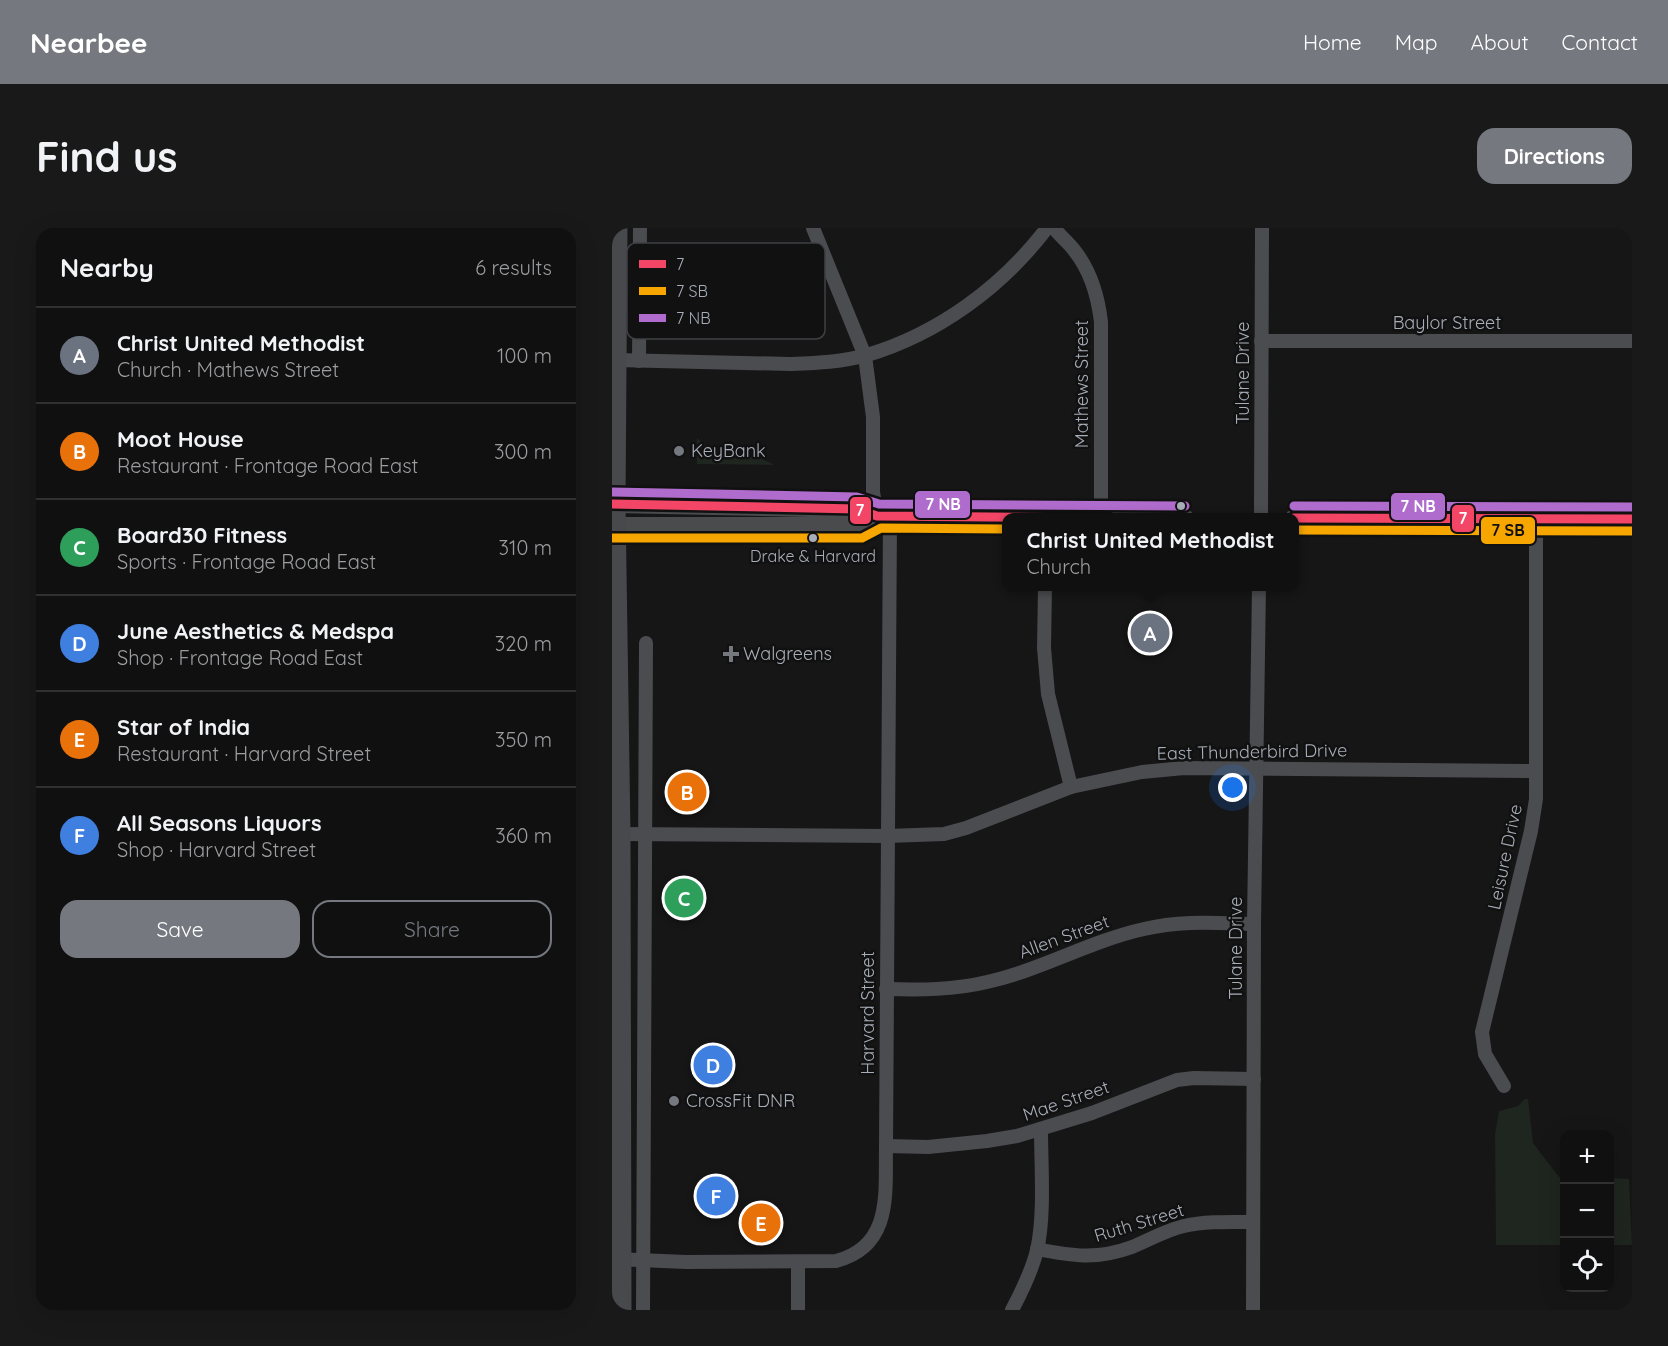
<!DOCTYPE html>
<meta charset="utf-8">
<style>
:root{--surface:#101011;--page:#19191a;--text:#f1f3f6;--muted:#9c9d9f;--line:#303031;--accent:#75797f}
body{margin:0;font-family:Quicksand,sans-serif;background:var(--page);color:var(--text)}
.controls{position:absolute;right:18px;bottom:18px;display:grid;overflow:hidden;border-radius:12px;box-shadow:0 6px 24px #0002}
.controls button{width:54px;height:54px;display:grid;place-items:center;padding:0;border:0;border-bottom:2px solid var(--line);background:var(--surface);color:var(--text);font:30px sans-serif}
.you{position:absolute;left:621px;top:560px;width:21px;height:21px;margin:-15px;border:4px solid #fff;border-radius:50%;background:#1a73e8;box-shadow:0 0 0 9px #1a73e833}
.badge{display:grid;place-items:center;width:39px;height:39px;border-radius:50%;background:var(--accent);color:#fff;font-size:20px;font-weight:700}
.pin{position:absolute;translate:-50% -50%;border:3px solid #fff;box-shadow:0 2px 6px #0006}
.popup{position:absolute;left:390px;top:285px;width:297px;height:78px;box-sizing:border-box;display:grid;place-content:center;border-radius:12px;background:var(--surface);filter:drop-shadow(0 2px 4px #0005);font-size:20px;white-space:nowrap;color:var(--muted)}
.popup b{font-size:22px;color:var(--text)}
.popup::after{content:'';position:absolute;left:50%;top:100%;margin-left:-12px;border:12px solid transparent;border-top-color:var(--surface)}
.list{margin:0;padding:0;list-style:none}
h2{display:flex;justify-content:space-between;align-items:center;height:78px;margin:0;padding:0 24px;font-size:26px}
h2 small{font-size:20px;font-weight:400;color:var(--muted)}
.list li{display:grid;grid-template-columns:39px 1fr auto;gap:18px;align-items:center;box-sizing:border-box;height:96px;padding:0 24px;border-top:2px solid var(--line)}
.list b{display:block;font-size:22px;white-space:nowrap}
.list p{margin:0;font-size:20px;white-space:nowrap;color:var(--muted)}
.list em{font-size:20px;font-style:normal;color:var(--muted)}
.actions{display:flex;gap:12px;padding:18px 24px}
.actions a{flex:1;padding:14px 0;border:2px solid var(--accent);border-radius:18px;text-align:center;font-size:21px;color:var(--accent)}
.actions .main{background:var(--accent);color:#fff}
.icon{flex:none;width:33px;height:33px;fill:none;stroke:currentColor;stroke-width:2;stroke-linecap:round;stroke-linejoin:round}
.map{position:relative;flex:none;width:1020px;height:1082px;overflow:hidden;border-radius:18px}
header{display:flex;align-items:center;gap:36px;box-sizing:border-box;height:84px;padding:0 30px;background:var(--accent);color:#fff}
header strong{font-size:28px}
nav{display:flex;gap:33px;margin-inline-start:auto;font-size:21px}
.intro{display:flex;align-items:center;justify-content:space-between;box-sizing:border-box;height:144px;padding:0 36px}
h1{margin:0;font-size:42px}
.button{padding:15px 27px;border-radius:18px;background:var(--accent);color:#fff;font-size:21px;font-weight:700}
main{display:flex;gap:36px;padding:0 36px}
aside{flex:1;background:var(--surface);border-radius:18px;box-shadow:0 6px 24px #0002}
.map>svg:first-child{display:block}
.green{fill:#1f251f}
.lines{fill:none;stroke-linecap:round;stroke-linejoin:round}
.minor{stroke:#4b4c4f;stroke-width:14}
.secondary{stroke:#4a4b4d;stroke-width:18}
.trunk{stroke:#48494c;stroke-width:21}
.bus-1-casing{stroke:#111112;stroke-width:14}
.bus-2-casing{stroke:#111112;stroke-width:14}
.bus-3-casing{stroke:#111112;stroke-width:14}
.bus-1{stroke:#f34667;stroke-width:9}
.bus-2{stroke:#f7a600;stroke-width:9}
.bus-3{stroke:#b06ccc;stroke-width:9}
.poi-dot{fill:#75797f;stroke:#111112;stroke-width:2}
.bus-dot{fill:#a8aeb7;stroke:#111112;stroke-width:2}
.labels{text-anchor:middle;stroke-width:5;stroke-linejoin:round;paint-order:stroke}
.bus-label{font-size:16px;fill:#a8aeb7;stroke:#111112}
.street-label{font-size:18px;fill:#a8aeb7;stroke:#111112}
.poi-label{font-size:18px;fill:#a8aeb7;stroke:#111112;text-anchor:start}
.key{fill:#111112;stroke:#3e4044;stroke-width:1.5}
.key-label{font-size:16px;fill:#a8aeb7}
.line-badge{stroke:#111112;stroke-width:2}
.badge-label{font-size:16px;text-anchor:middle;font-weight:bold;fill:#fff}
.pale-badge-label{font-size:16px;text-anchor:middle;font-weight:bold;fill:#111}
</style>
<header>
<strong>Nearbee</strong>
<nav><a>Home</a><a>Map</a><a>About</a><a>Contact</a></nav>
</header>
<div class="intro"><h1>Find us</h1><a class="button">Directions</a></div>
<main>
<aside>
<h2>Nearby<small>6 results</small></h2>
<ul class="list">
<li><span class="badge" style="background:#6b7280">A</span><div><b>Christ United Methodist</b><p>Church · Mathews Street</p></div><em>100 m</em></li>
<li><span class="badge" style="background:#e8710a">B</span><div><b>Moot House</b><p>Restaurant · Frontage Road East</p></div><em>300 m</em></li>
<li><span class="badge" style="background:#2e9e5b">C</span><div><b>Board30 Fitness</b><p>Sports · Frontage Road East</p></div><em>310 m</em></li>
<li><span class="badge" style="background:#3f7fe0">D</span><div><b>June Aesthetics &amp; Medspa</b><p>Shop · Frontage Road East</p></div><em>320 m</em></li>
<li><span class="badge" style="background:#e8710a">E</span><div><b>Star of India</b><p>Restaurant · Harvard Street</p></div><em>350 m</em></li>
<li><span class="badge" style="background:#3f7fe0">F</span><div><b>All Seasons Liquors</b><p>Shop · Harvard Street</p></div><em>360 m</em></li>
</ul>
<div class="actions"><a class="main">Save</a><a>Share</a></div>
</aside>
<div class="map">
<svg width="1020" height="1082" viewBox="0 0 1020 1082">
<rect width="100%" height="100%" fill="#161617"/>
<!-- green -->
<g class="green">
<path d="M85,210C107,232 138,221 162,237L85,236Z"/>
<polygon points="913,871 916,871 921,915 947,949 952,950 952,1017 884,1017 883,906 887,883 906,878"/>
<polygon points="998,950 1017,951 1020,1017 998,1017"/>
</g>
<g class="lines">
<!-- minor -->
<g class="minor">
<polyline points="201,0 253,128 261,189 261,264 265,288"/>
<path d="M442,0C448,8 456,14 462,22C479,43 486,68 489,94V289"/>
<polyline points="649,113 1020,113"/>
<path d="M4,132L178,136C203,135 231,134 255,127C326,106 390,59 435,0"/>
<polyline points="27,133 28,0"/>
<polyline points="649,290 650,0"/>
<polyline points="433,358 432,420 436,466 459,559"/>
<polyline points="8,606 275,608 332,606 354,600 459,559 530,544 572,540 923,543"/>
<path d="M274,761C308,762 342,762 375,754C429,742 478,713 532,701C568,692 605,695 642,696"/>
<polyline points="892,858 873,826 870,804 919,603 924,571 924,291"/>
<polyline points="274,918 316,919 375,913 405,908 480,885 565,852 582,850 642,851"/>
<path d="M425,1021C460,1028 485,1032 520,1019C537,1012 554,1002 572,998C594,993 618,994 641,994"/>
<path d="M3,1031L74,1034L224,1033C281,1018 273,965 274,918L278,288"/>
<polyline points="31,1082 34,415"/>
<polyline points="186,1082 186,1034"/>
<path d="M400,1082C410,1063 420,1043 425,1022C433,988 429,937 429,901"/>
<polyline points="641,1082 642,696 647,358"/>
</g>
<!-- secondary -->
<g class="secondary">
<polyline points="3,276 245,281 265,288 573,290"/>
<polyline points="682,290 1020,291"/>
<polyline points="4,298 250,298 265,288"/>
</g>
<!-- trunk -->
<polyline class="trunk" points="5,0 3,276 8,606 9,1082"/>
<!-- bus-1 casing -->
<g class="bus-1-casing">
<g id="bus-1">
<polyline points="0,276 245,281 265,288 496,290"/>
<polyline points="682,290 1020,291"/>
</g>
</g>
<!-- bus-2 casing -->
<g class="bus-2-casing">
<g id="bus-2">
<polyline points="682,302 1020,303"/>
<polyline points="0,310 250,310 269,300 394,301"/>
</g>
</g>
<!-- bus-3 casing -->
<g class="bus-3-casing">
<g id="bus-3">
<polyline points="0,264 245,269 267,276 573,278"/>
<polyline points="682,278 1020,279"/>
</g>
</g>
<!-- bus-1 -->
<use href="#bus-1" class="bus-1"/>
<!-- bus-2 -->
<use href="#bus-2" class="bus-2"/>
<!-- bus-3 -->
<use href="#bus-3" class="bus-3"/>
</g>
<!-- markers -->
<g class="poi-dot">
<circle cx="67" cy="223" r="6"/>
<path d="M116 417h6v6h6v6h-6v6h-6v-6h-6v-6h6z"/>
<circle cx="62" cy="873" r="6"/>
</g>
<g class="bus-dot">
<circle cx="569" cy="278" r="5"/>
<circle cx="201" cy="310" r="5"/>
</g>
<g class="labels">
<!-- bus labels -->
<g class="bus-label">
<text x="201" y="334">Drake &amp; Harvard</text>
</g>
<!-- street labels -->
<g class="street-label">
<text x="835" y="101">Baylor Street</text>
<text transform="translate(631 145) rotate(-90)" y="6">Tulane Drive</text>
<text transform="translate(470 156) rotate(-90)" y="6">Mathews Street</text>
<text transform="translate(640 524) rotate(-1)" y="6">East Thunderbird Drive</text>
<text transform="translate(893 629) rotate(-78)" y="6">Leisure Drive</text>
<text transform="translate(452 709) rotate(-20)" y="6">Allen Street</text>
<text transform="translate(624 720) rotate(-90)" y="6">Tulane Drive</text>
<text transform="translate(256 785) rotate(-90)" y="6">Harvard Street</text>
<text transform="translate(454 873) rotate(-19)" y="6">Mae Street</text>
<text transform="translate(527 995) rotate(-17)" y="6">Ruth Street</text>
</g>
<!-- poi labels -->
<g class="poi-label">
<text x="79" y="229">KeyBank</text>
<text x="131" y="432">Walgreens</text>
<text x="74" y="879">CrossFit DNR</text>
</g>
</g>
<!-- legend -->
<rect x="15" y="15" width="198" height="96" rx="9" class="key"/>
<rect x="27" y="32" width="27" height="8" fill="#f34667"/>
<rect x="27" y="59" width="27" height="8" fill="#f7a600"/>
<rect x="27" y="86" width="27" height="8" fill="#b06ccc"/>
<g class="key-label">
<text x="64" y="42">7</text>
<text x="64" y="69">7 SB</text>
<text x="64" y="96">7 NB</text>
</g>
<g class="line-badge">
<rect x="302" y="262" width="57" height="29" rx="6" fill="#b06ccc"/>
<rect x="778" y="264" width="56" height="29" rx="6" fill="#b06ccc"/>
<rect x="237" y="268" width="23" height="29" rx="6" fill="#f34667"/>
<rect x="839" y="276" width="24" height="29" rx="6" fill="#f34667"/>
<rect x="868" y="288" width="56" height="29" rx="6" fill="#f7a600"/>
</g>
<g class="badge-label">
<text x="331" y="282">7 NB</text>
<text x="806" y="284">7 NB</text>
<text x="248" y="288">7</text>
<text x="851" y="296">7</text>
</g>
<g class="pale-badge-label">
<text x="896" y="308">7 SB</text>
</g>
</svg>
<div class="controls">
<button>+</button>
<button>−</button>
<button><svg class="icon" aria-label="locate" viewBox="0 0 24 24"><circle cx="12" cy="12" r="6"/><path d="M12 2v4M12 18v4M2 12h4M18 12h4"/></svg></button>
</div>
<div class="you"></div>
<div class="pin badge" style="left:538px;top:405px;background:#6b7280">A</div>
<div class="popup"><b>Christ United Methodist</b>Church</div>
<div class="pin badge" style="left:75px;top:564px;background:#e8710a">B</div>
<div class="pin badge" style="left:72px;top:670px;background:#2e9e5b">C</div>
<div class="pin badge" style="left:101px;top:837px;background:#3f7fe0">D</div>
<div class="pin badge" style="left:149px;top:995px;background:#e8710a">E</div>
<div class="pin badge" style="left:104px;top:968px;background:#3f7fe0">F</div>
</div>
</main>
